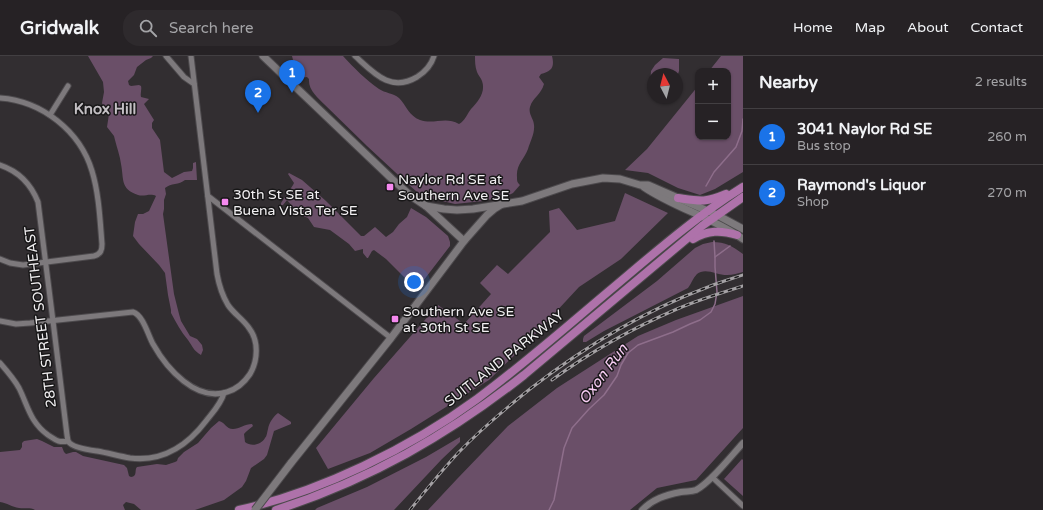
<!DOCTYPE html>
<meta charset="utf-8">
<style>
:root{--surface:#262225;--page:#2e2a2d;--text:#f1f3f6;--muted:#a4a4a7;--line:#423f42;--accent:#1a73e8}
body{margin:0;font-family:"Varela Round",sans-serif;background:var(--page);color:var(--text)}
.controls{position:absolute;right:12px;top:12px;display:grid;overflow:hidden;border-radius:8px;box-shadow:0 1px 3px #0004}
.controls button{width:36px;height:36px;display:grid;place-items:center;padding:0;border:0;border-bottom:1px solid var(--line);background:var(--surface);color:var(--text);font:20px sans-serif}
.compass{position:absolute;left:647px;top:12px;width:36px;height:36px;border-radius:50%;background:var(--surface);box-shadow:0 1px 3px #0004;rotate:353deg}
.you{position:absolute;left:414px;top:226px;width:14px;height:14px;margin:-10px;border:3px solid #fff;border-radius:50%;background:#1a73e8;box-shadow:0 0 0 6px #1a73e833}
.badge{display:grid;place-items:center;width:26px;height:26px;border-radius:50%;background:var(--accent);color:#fff;font-size:13px;font-weight:700}
.pin{position:absolute;translate:-50% -33px;filter:drop-shadow(0 1px 2px #0008)}
.pin::after{content:'';position:absolute;top:21px;width:14px;height:12px;background:inherit;clip-path:polygon(0 0,100% 0,50% 100%)}
.list{margin:0;padding:0;list-style:none}
h2{display:flex;justify-content:space-between;align-items:center;height:52px;margin:0;padding:0 16px;font-size:17px}
h2 small{font-size:13px;font-weight:400;color:var(--muted)}
.list li{display:grid;grid-template-columns:26px 1fr auto;gap:12px;align-items:center;box-sizing:border-box;height:56px;padding:0 16px;border-top:1px solid var(--line)}
.list b{display:block;font-size:15px;white-space:nowrap}
.list p{margin:0;font-size:13px;white-space:nowrap;color:var(--muted)}
.list em{font-size:13px;font-style:normal;color:var(--muted)}
.icon{flex:none;width:22px;height:22px;fill:none;stroke:currentColor;stroke-width:2;stroke-linecap:round;stroke-linejoin:round}
.map{position:relative;flex:none;width:743px;height:454px;overflow:hidden}
header{display:flex;align-items:center;gap:24px;box-sizing:border-box;height:56px;padding:0 20px;background:var(--surface);border-bottom:1px solid var(--line)}
header strong{font-size:19px}
nav{display:flex;gap:22px;margin-inline-start:auto;font-size:14px}
.search{width:280px;height:36px;background:var(--page);display:flex;align-items:center;gap:10px;box-sizing:border-box;padding:0 14px;border-radius:16px;color:var(--muted);font-size:15px}
main{display:flex}
aside{flex:1;background:var(--surface)}
.map>svg:first-child{display:block}
.green{fill:#6a4f68}
.lines{fill:none;stroke-linecap:round;stroke-linejoin:round}
.stream{stroke:#8e6e8b;stroke-width:1.5}
.minor-casing{stroke:#4d4a4d;stroke-width:7}
.tertiary-casing{stroke:#4d4a4d;stroke-width:8}
.secondary-casing{stroke:#4d4a4d;stroke-width:9}
.trunk-casing{stroke:#4d4a4d;stroke-width:10}
.minor{stroke:#7d797c;stroke-width:5}
.tertiary{stroke:#7d797c;stroke-width:6}
.secondary{stroke:#7d797c;stroke-width:7}
.trunk{stroke:#ae72aa;stroke-width:8}
.rail-casing{stroke:#a4a1a4;stroke-width:3}
.rail{stroke:#181718;stroke-width:1.5;stroke-dasharray:4.5;stroke-linecap:butt}
.secondary-bridge-casing{stroke:#4d4a4d;stroke-width:9;stroke-linecap:butt}
.secondary-bridge{stroke:#7d797c;stroke-width:7}
.poi-dot{fill:#f589ef;stroke:#181718;stroke-width:1.5}
.labels{text-anchor:middle;stroke-width:3;stroke-linejoin:round;paint-order:stroke}
.poi-label{font-size:14px;fill:#f1eff1;stroke:#181718;text-anchor:start}
.street-label{font-size:14px;fill:#f1eff1;stroke:#181718}
.neighbourhood-label{font-size:15px;font-weight:bold;fill:#c4c0c4;stroke:#181718}
.water-label{font-size:15px;font-style:italic;fill:#f9cef5;stroke:#181718}
</style>
<header>
<strong>Gridwalk</strong>
<div class="search"><svg class="icon" aria-label="search" viewBox="0 0 24 24"><circle cx="10" cy="10" r="6"/><path d="M15 15l6 6"/></svg>Search here</div>
<nav><a>Home</a><a>Map</a><a>About</a><a>Contact</a></nav>
</header>
<main>
<div class="map">
<svg width="743" height="454" viewBox="0 0 743 454">
<rect width="100%" height="100%" fill="#322e31"/>
<!-- green -->
<g class="green">
<path d="M88,0H153L151,2L146,4L137,11L134,19L128,25L129,29L131,30L139,29L141,30C142,34 140,37 141,41L149,43L144,48L154,64L152,67V72L160,84L164,116L172,122L184,116L192,115L193,112V107L196,106V107L197,124H185C179,129 171,127 165,132L166,138L164,144V153L163,158L174,238L179,258L181,265L190,280L197,283L202,289L203,294L201,299C193,294 193,291 188,284C181,276 176,266 171,257V254L168,239L165,217L159,209L139,188L133,180L135,166L138,158H143L149,155L156,140C150,137 144,141 138,139C120,133 124,123 121,108C120,100 117,92 115,84L114,80L107,71L109,58L103,50L102,47L104,36L103,26Z"/>
<path d="M292,0H343C354,12 366,24 379,33C385,37 393,37 399,42C406,49 409,60 420,64C434,69 445,60 459,68C465,65 467,58 471,53C478,46 486,36 482,25C481,22 478,19 477,16C475,11 475,5 475,0H552C555,12 551,15 541,18L539,21L544,28C541,39 533,41 530,51C528,58 534,63 534,69C535,77 530,86 528,93C524,104 516,108 517,121C517,125 517,126 520,129L513,137L507,140L483,145L455,148L425,141L417,136L409,129L367,90L325,49C318,42 308,34 309,23L307,21C300,22 294,20 289,16L288,14L293,11L294,8Z"/>
<polygon points="721,0 743,0 743,116 715,133 700,139 678,132 648,117 625,114 647,93 698,30 698,81 728,81 728,15 709,15"/>
<polygon points="663,2 679,3 679,15 677,21 677,18 653,18 653,29 650,30 651,15 655,9"/>
<polygon points="289,117 302,124 326,145 361,180 364,180 375,171 386,181 393,176 399,168 407,161 411,152 426,161 448,180 450,186 450,190 420,229 415,232 386,203 374,194 372,195 368,202 367,202 363,197 363,193 355,195 349,188 330,174 314,171 308,162 301,159 298,156 299,154 293,151 287,144 283,149 281,149 281,147 293,129 294,127 288,118"/>
<polygon points="625,137 668,157 621,203 579,231 527,287 489,324 411,373 370,397 328,413 316,392 374,322 438,249 464,268 491,238 480,227 497,209 508,218 550,176 549,155 559,152 577,174 615,165"/>
<path d="M712,186C726,186 732,190 743,198V216C738,217 733,219 727,219C717,219 705,211 697,218C693,222 691,228 688,232L604,275L586,286H583V283L584,280L657,225L695,192L703,188Z"/>
<polygon points="743,240 743,372 696,424 657,432 630,454 428,454 457,423 508,370 557,332 638,280 676,264"/>
<path d="M278,357L291,366V368L274,375L267,399L264,403L251,412L246,425L242,431L224,444L195,454H141L134,448L126,446L123,449L125,454H35C30,451 25,453 19,452C12,451 7,447 0,446V396L20,394L22,391V387L24,385L37,383L42,385L54,391H62L64,396L66,398L73,396H76L83,400L124,409L127,412L129,420L131,421C138,420 134,414 137,411L157,408L166,409L175,406L177,405L178,402L184,396L198,387L211,372L219,365C225,366 226,373 233,373C239,373 245,368 252,368L253,370C250,373 246,375 244,378L245,386C251,391 261,389 265,382C267,380 267,376 268,373C269,367 273,361 278,357Z"/>
<polygon points="460,381 460,386 442,403 394,454 315,454 317,452 367,431 426,401"/>
<polygon points="742,403 743,404 743,440 724,423"/>
</g>
<g class="lines">
<!-- stream -->
<g class="stream">
<polyline points="706,130 714,116 736,91 742,75 743,63"/>
<polyline points="715,201 730,190"/>
<polyline points="549,454 554,444 564,392 572,372 589,353 604,339 617,320 621,309 628,297 638,289 673,276 690,268 700,264 711,256 715,248 717,236 715,211 715,201 714,185"/>
</g>
<!-- minor casing -->
<g class="minor-casing">
<g id="minor">
<polyline points="166,0 184,21 194,28"/>
<path d="M355,0C373,16 390,37 417,21C425,16 431,10 434,0"/>
<path d="M0,42C42,45 80,75 92,115C99,138 100,164 102,188C102,194 101,198 94,200L23,209L10,207L0,203"/>
<polyline points="50,59 68,30"/>
<path d="M0,109C18,115 31,128 38,146L53,265L67,379C67,379 68,385 68,385C72,392 89,394 97,395C108,397 119,400 130,402C162,406 187,390 206,365C213,356 221,348 224,337"/>
<polyline points="208,140 391,282"/>
<path d="M0,265L16,268L30,267L133,256C143,259 148,279 153,288C167,313 196,346 227,336C237,333 244,327 250,318C258,304 259,285 249,272C243,263 234,258 228,249C222,239 219,229 217,218L191,0"/>
<path d="M0,307C7,315 14,323 19,332C28,350 30,366 48,379C56,384 58,387 68,385"/>
<polyline points="712,421 743,450"/>
</g>
</g>
<!-- tertiary casing -->
<g class="tertiary-casing">
<path id="tertiary" d="M642,454C653,443 665,439 681,436C686,435 691,436 696,434C711,426 731,400 743,387"/>
</g>
<!-- secondary casing -->
<g class="secondary-casing">
<g id="secondary">
<polyline points="263,0 392,123 411,140 426,150 464,185"/>
<path d="M644,131C675,152 712,161 743,183"/>
<polyline points="426,150 444,153 457,154 473,153 522,145 572,128 603,122 620,123 640,129 648,129 717,159 743,173"/>
<polyline points="291,407 391,282 464,185 487,159 494,153 502,148"/>
</g>
</g>
<!-- trunk casing -->
<g class="trunk-casing">
<g id="trunk">
<path d="M678,142C699,145 705,147 726,138"/>
<path d="M693,183C708,174 721,174 737,179"/>
<path d="M239,454C320,436 410,392 477,343C523,309 565,272 609,235C652,199 695,161 743,131"/>
<path d="M276,454C369,424 448,379 524,319L702,170L743,141"/>
</g>
</g>
<!-- minor -->
<use href="#minor" class="minor"/>
<!-- tertiary -->
<use href="#tertiary" class="tertiary"/>
<!-- secondary -->
<use href="#secondary" class="secondary"/>
<!-- trunk -->
<use href="#trunk" class="trunk"/>
<!-- rail casing -->
<g class="rail-casing">
<g id="rail">
<path d="M552,324C590,296 633,272 677,253C698,244 721,237 743,230"/>
<path d="M410,454C426,434 442,414 459,396C481,373 505,353 530,333C584,291 644,255 708,231C720,226 731,223 743,219"/>
</g>
</g>
<!-- rail -->
<use href="#rail" class="rail"/>
<!-- secondary-bridge casing -->
<g class="secondary-bridge-casing">
<polyline id="secondary-bridge" points="255,454 291,407"/>
</g>
<!-- secondary-bridge -->
<use href="#secondary-bridge" class="secondary-bridge"/>
</g>
<!-- markers -->
<g class="poi-dot">
<rect x="386" y="127" width="8" height="8" rx="2"/>
<rect x="221" y="142" width="8" height="8" rx="2"/>
<rect x="391" y="259" width="8" height="8" rx="2"/>
</g>
<g class="labels">
<!-- poi labels -->
<g class="poi-label">
<text x="398" y="128">Naylor Rd SE at<tspan x="398" dy="16">Southern Ave SE</tspan></text>
<text x="233" y="143">30th St SE at<tspan x="233" dy="16">Buena Vista Ter SE</tspan></text>
<text x="403" y="260">Southern Ave SE<tspan x="403" dy="16">at 30th St SE</tspan></text>
</g>
<!-- street labels -->
<g class="street-label">
<text transform="translate(40 261) rotate(-97)" y="5">28TH STREET SOUTHEAST</text>
<text transform="translate(504 302) rotate(-38)" y="5">SUITLAND PARKWAY</text>
</g>
<!-- neighbourhood labels -->
<g class="neighbourhood-label">
<text x="105" y="58">Knox Hill</text>
</g>
<!-- water labels -->
<g class="water-label">
<text transform="translate(603 318) rotate(-53)" y="5">Oxon Run</text>
</g>
</g>
</svg>
<div class="controls">
<button>+</button>
<button>−</button>
</div>
<svg class="compass" viewBox="-18 -18 36 36"><path d="M0-13l5 13h-10z" fill="#e53935"/><path d="M0 13l5-13h-10z" fill="#a4a4a7"/></svg>
<div class="you"></div>
<div class="pin badge" style="left:292px;top:37px">1</div>
<div class="pin badge" style="left:258px;top:57px">2</div>
</div>
<aside>
<h2>Nearby<small>2 results</small></h2>
<ul class="list">
<li><span class="badge">1</span><div><b>3041 Naylor Rd SE</b><p>Bus stop</p></div><em>260 m</em></li>
<li><span class="badge">2</span><div><b>Raymond's Liquor</b><p>Shop</p></div><em>270 m</em></li>
</ul>
</aside>
</main>
